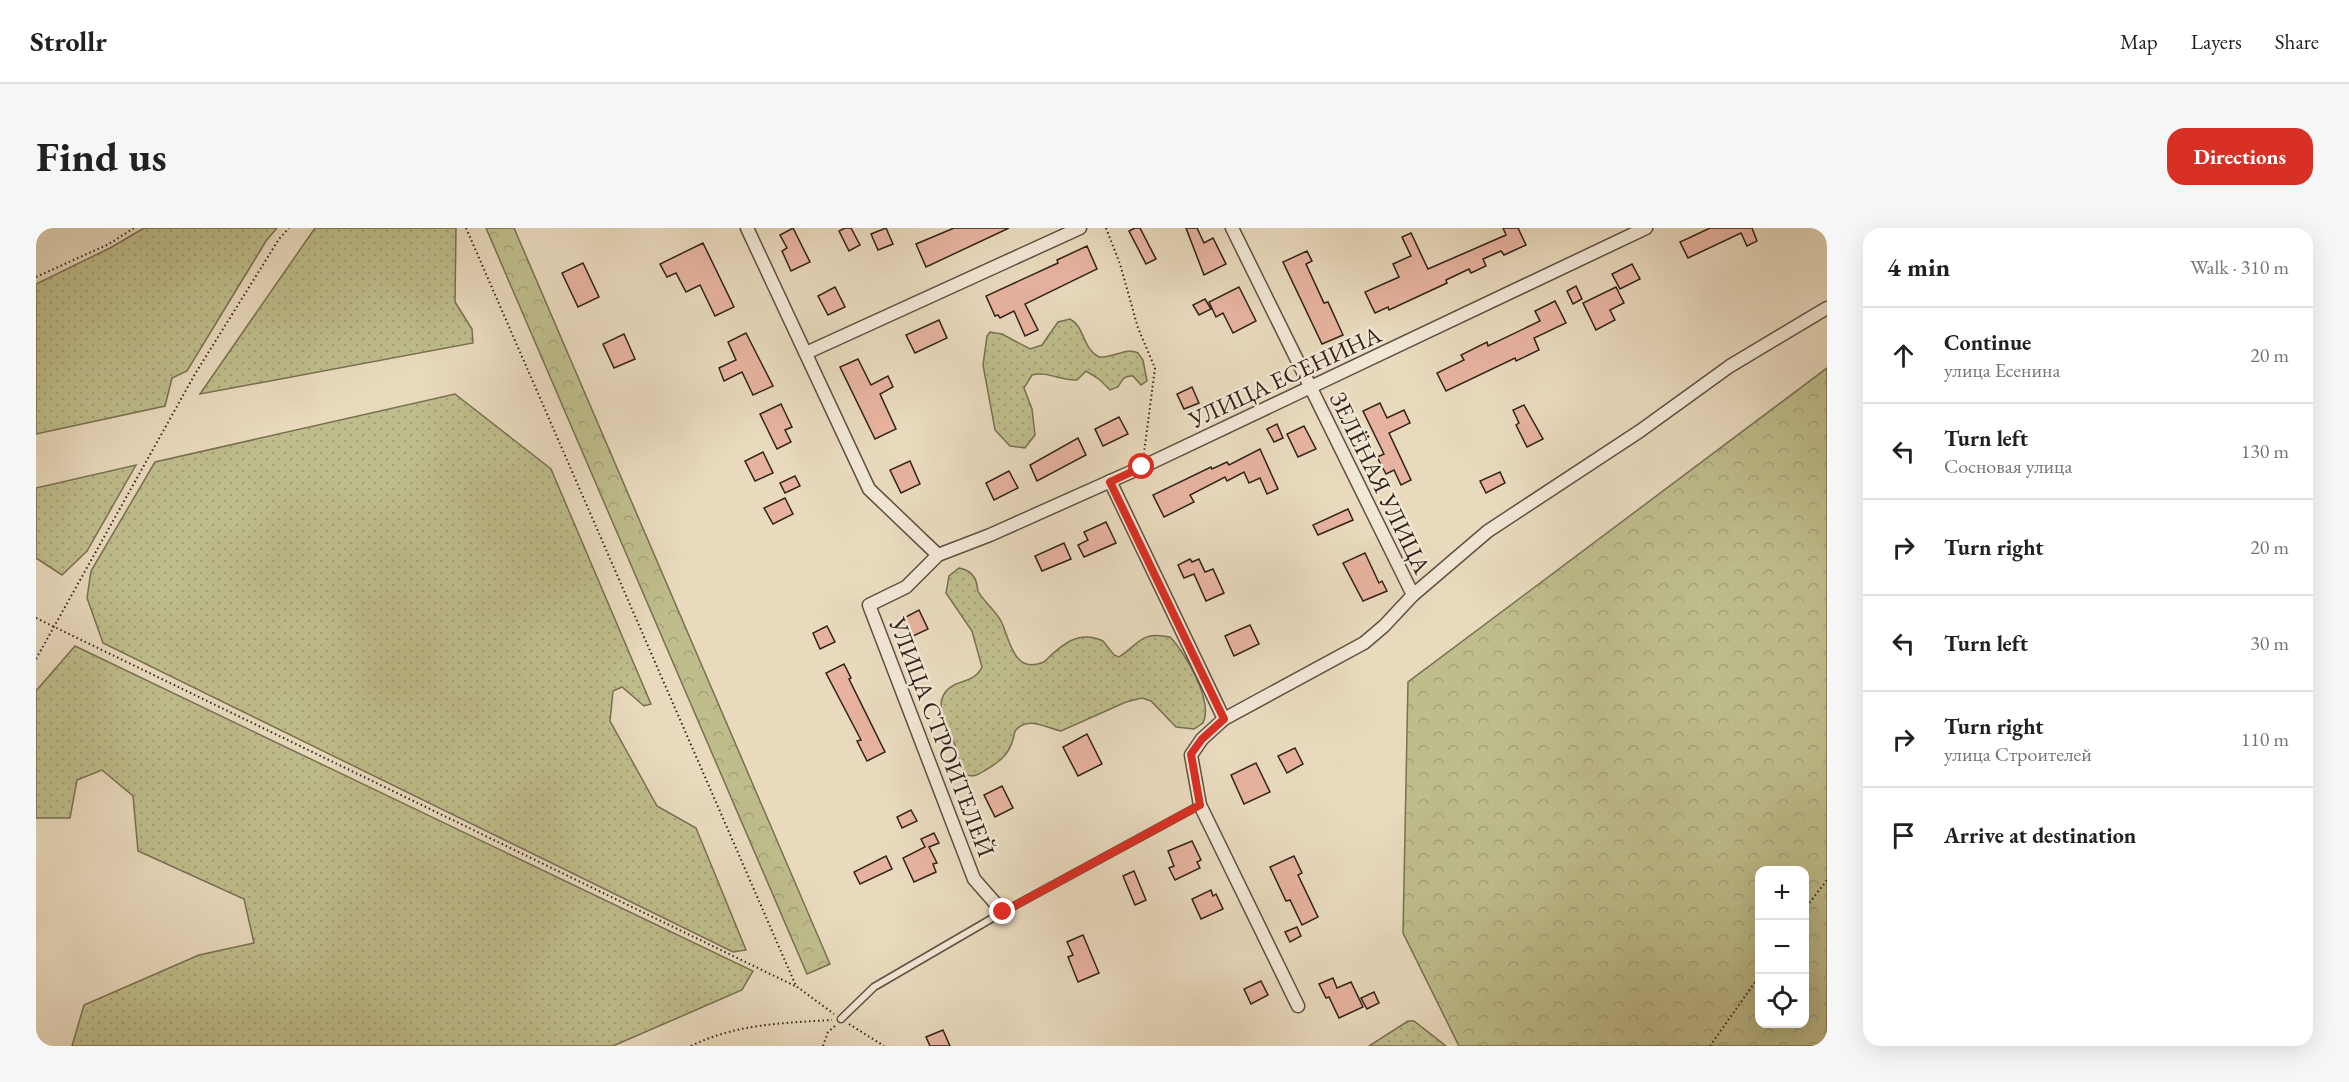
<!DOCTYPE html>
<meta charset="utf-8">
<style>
:root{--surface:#fff;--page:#f6f6f6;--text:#202124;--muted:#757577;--line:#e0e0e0;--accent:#d93025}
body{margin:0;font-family:"EB Garamond",serif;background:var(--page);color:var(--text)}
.controls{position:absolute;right:18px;bottom:18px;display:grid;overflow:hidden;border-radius:12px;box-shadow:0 6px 24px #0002}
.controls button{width:54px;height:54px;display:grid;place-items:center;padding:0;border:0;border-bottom:2px solid var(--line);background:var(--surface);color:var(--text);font:30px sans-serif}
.stop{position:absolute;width:18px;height:18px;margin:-14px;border:4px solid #d93025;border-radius:50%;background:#fff}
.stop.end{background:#d93025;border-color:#fff;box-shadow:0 2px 6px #0008}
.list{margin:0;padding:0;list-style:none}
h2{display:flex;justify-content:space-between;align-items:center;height:78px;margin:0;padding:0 24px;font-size:26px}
h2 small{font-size:20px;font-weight:400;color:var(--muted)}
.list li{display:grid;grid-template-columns:39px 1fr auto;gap:18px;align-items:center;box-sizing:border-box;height:96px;padding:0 24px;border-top:2px solid var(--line)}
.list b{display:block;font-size:22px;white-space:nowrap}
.list p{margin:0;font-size:20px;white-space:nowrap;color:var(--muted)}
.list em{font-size:20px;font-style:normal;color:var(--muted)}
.icon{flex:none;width:33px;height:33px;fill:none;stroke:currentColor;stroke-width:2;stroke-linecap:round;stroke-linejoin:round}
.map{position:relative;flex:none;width:1791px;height:818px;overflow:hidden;border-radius:18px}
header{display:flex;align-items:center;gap:36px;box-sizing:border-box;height:84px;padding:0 30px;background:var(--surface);border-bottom:2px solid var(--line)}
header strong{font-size:28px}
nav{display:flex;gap:33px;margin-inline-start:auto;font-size:21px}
.intro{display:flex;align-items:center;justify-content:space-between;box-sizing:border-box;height:144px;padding:0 36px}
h1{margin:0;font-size:42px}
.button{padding:15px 27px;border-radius:18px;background:var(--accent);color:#fff;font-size:21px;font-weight:700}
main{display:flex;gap:36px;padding:0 36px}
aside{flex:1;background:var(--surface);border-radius:18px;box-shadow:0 6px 24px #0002}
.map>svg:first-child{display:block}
.grass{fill:url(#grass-dots);stroke:#787052;stroke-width:1.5}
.forest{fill:url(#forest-crowns);stroke:#787052;stroke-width:1.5;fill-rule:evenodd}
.building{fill:#e7b3a0;stroke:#322217;stroke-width:1.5}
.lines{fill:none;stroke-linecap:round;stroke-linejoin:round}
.lane-casing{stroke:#605041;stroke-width:9}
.street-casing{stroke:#605041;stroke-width:15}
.path{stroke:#322217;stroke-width:2;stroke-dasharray:1.5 3;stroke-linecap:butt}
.lane{stroke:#f1e7d5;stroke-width:6}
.street{stroke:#f1e7d5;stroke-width:12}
.route{stroke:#d93025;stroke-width:8}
.labels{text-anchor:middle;stroke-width:5;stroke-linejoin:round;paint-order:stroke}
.street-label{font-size:24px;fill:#322217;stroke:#f1e7d5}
</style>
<header>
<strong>Strollr</strong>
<nav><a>Map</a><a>Layers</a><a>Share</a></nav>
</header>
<div class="intro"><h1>Find us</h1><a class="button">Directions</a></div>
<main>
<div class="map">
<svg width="1791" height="818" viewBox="0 0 1791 818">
<defs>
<pattern id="grass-dots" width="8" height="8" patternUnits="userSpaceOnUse" patternTransform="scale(1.5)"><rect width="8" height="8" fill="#bfbd8c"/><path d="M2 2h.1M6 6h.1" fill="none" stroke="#a5a278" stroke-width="1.8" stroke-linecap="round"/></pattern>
<pattern id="forest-crowns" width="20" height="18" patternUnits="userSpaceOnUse" patternTransform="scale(1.5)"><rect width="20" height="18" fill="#bfbd8c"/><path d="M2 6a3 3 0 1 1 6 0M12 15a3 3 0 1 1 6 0" fill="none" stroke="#a5a278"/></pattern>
</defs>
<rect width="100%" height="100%" fill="#e9dabe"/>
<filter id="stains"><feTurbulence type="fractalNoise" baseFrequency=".00333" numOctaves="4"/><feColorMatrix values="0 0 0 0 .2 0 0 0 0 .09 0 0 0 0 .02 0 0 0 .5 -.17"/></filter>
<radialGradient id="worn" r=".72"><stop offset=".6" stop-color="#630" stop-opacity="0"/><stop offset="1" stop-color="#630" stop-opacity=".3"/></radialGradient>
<!-- grass -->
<g class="grass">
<polygon points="108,0 241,0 230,13 151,143 136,150 129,178 0,206 0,56 74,20"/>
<polygon points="279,0 420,0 419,74 436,101 437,115 164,166"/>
<path d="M1034,91C1049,99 1046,120 1063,129C1077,130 1092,119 1102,125L1107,132L1111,153L1105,157L1097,148C1088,147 1086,152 1082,159L1074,162L1063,151L1050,143L1041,152C1025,153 1012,143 996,147L988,160L996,181L999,207L989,220L974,218L959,202L947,137L951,108L954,104L966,106L994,121L1006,117L1022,94Z"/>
<polygon points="419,166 515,241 615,476 608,478 586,459 577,463 574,493 621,578 660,600 710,722 697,724 67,415 51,370 55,343 119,234"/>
<polygon points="100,237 51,323 26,347 0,330 0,260"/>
<path d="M923,340C929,341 935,344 938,349C941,353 941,359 942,363C948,374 959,382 965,393C974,411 977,447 1008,434C1024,418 1042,401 1067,413L1078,427L1083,429C1104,415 1105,403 1134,409C1149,424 1178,474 1167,495L1158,501L1140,499L1115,473L1106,470L1090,474L1025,503C1009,500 992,487 979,503C975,525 967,532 948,543C942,547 938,549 930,547C921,537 923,524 917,512C908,495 894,468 920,456C931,452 941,450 946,439L936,403L910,365L913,348Z"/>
<polygon points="39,418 717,743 706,762 577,818 36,818 48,777 163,727 218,715 208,671 102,623 97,568 66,542 41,552 34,590 0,590 0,463"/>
<polygon points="1372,793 1378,793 1410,818 1333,818"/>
</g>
<!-- forest -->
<g class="forest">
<polygon points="450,0 478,0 794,736 771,746"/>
<path d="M1791,140V818H1423L1367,705L1372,454ZM1768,642V796H1724V642Z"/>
</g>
<!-- building -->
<g class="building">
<polygon points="757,0 774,34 755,43 746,23 751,20 744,7"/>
<polygon points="809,0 815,0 824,17 813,23 803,3"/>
<polygon points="850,0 857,16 842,22 835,6"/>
<polygon points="918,0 973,0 890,39 880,16"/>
<polygon points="1099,0 1104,0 1120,31 1110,36 1093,3"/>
<polygon points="1150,0 1161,0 1168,15 1177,10 1190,36 1168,47"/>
<polygon points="1467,0 1482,0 1490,17 1468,27 1465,23 1447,31 1450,38 1435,45 1433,41 1410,52 1411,55 1353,82 1352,79 1339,85 1329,64 1363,49 1357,36 1375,28 1366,9 1375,5 1392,41 1470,7"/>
<polygon points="1674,0 1716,0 1721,13 1711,18 1705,5 1652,30 1644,14"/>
<polygon points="667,15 698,79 679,88 664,57 650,64 640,45 631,49 624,36"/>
<polygon points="1051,18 1061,41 989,76 1002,102 989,108 978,83 964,90 962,87 959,88 950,68 1022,35 1021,32"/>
<polygon points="1271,23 1276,33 1270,36 1288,75 1292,74 1307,107 1286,116 1247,34"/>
<polygon points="547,35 563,69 542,79 526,45"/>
<polygon points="1596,36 1604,51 1584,61 1576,46"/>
<polygon points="1540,58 1546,71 1537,76 1531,63"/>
<polygon points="799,59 809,79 792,87 782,68"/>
<polygon points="1203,59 1220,93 1197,105 1187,85 1180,89 1173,74"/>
<polygon points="1580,59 1588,75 1574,82 1579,92 1560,102 1547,75"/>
<polygon points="1169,71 1175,81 1163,87 1157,77"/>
<polygon points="1519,73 1530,95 1498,110 1503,122 1480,133 1479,130 1410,163 1401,145 1428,132 1425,127 1451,114 1452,118 1504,93 1499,83"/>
<polygon points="903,92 911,110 879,125 870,107"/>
<polygon points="710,105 737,158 717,167 706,144 688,153 683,140 700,132 692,114"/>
<polygon points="588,106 599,131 578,140 567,116"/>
<polygon points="822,131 835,157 852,148 857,159 844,166 860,201 839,211 804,139"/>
<polygon points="1156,159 1163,175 1148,181 1141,166"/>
<polygon points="1344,175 1351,190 1368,182 1374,195 1353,205 1375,252 1365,257 1358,242 1350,246 1341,229 1348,226 1327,183"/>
<polygon points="745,176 756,199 749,202 755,214 741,221 724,186"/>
<polygon points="1488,177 1507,211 1491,219 1480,197 1483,195 1477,182"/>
<polygon points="1083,189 1092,206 1067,218 1059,201"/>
<polygon points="1241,196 1247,210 1238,214 1231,201"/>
<polygon points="1268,198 1280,221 1262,229 1251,206"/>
<polygon points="1042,210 1050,227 1001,253 994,237"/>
<polygon points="1224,221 1242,261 1231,266 1224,250 1213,255 1208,244 1191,253 1189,249 1154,267 1158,274 1128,289 1117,267 1175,239 1176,241 1191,234 1193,237"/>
<polygon points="727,224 737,245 719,253 709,233"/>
<polygon points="874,233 884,256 865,265 854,242"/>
<polygon points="973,243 982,260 958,272 950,255"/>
<polygon points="1464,244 1469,255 1450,265 1444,253"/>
<polygon points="759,248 764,258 749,265 744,255"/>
<polygon points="749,270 757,286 737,296 728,280"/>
<polygon points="1312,281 1317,292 1282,307 1277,297"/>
<polygon points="1070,294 1080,315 1048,329 1042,317 1052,312 1048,304"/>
<polygon points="1028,315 1035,331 1006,343 999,328"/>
<polygon points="1329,325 1343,355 1346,353 1351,363 1327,373 1307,335"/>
<polygon points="1154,331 1156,334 1163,331 1169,344 1177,341 1188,365 1170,373 1158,346 1148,350 1142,337"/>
<polygon points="883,382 892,401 875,409 866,391"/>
<polygon points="1214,397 1223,416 1198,428 1189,408"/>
<polygon points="791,398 799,414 784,421 777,405"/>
<polygon points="808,436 815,450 813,451 849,524 831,533 821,513 825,512 790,445"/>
<polygon points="1051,506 1066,536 1042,548 1027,519"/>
<polygon points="1259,520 1267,536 1251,545 1242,528"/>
<polygon points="1220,535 1234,564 1208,576 1195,547"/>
<polygon points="966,558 977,580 959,589 948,567"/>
<polygon points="875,582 881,593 866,600 861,589"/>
<polygon points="898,605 903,615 893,619 901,635 897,636 900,644 878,654 867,630 889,619 885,611"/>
<polygon points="1156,613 1165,632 1161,634 1164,640 1139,652 1133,640 1138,638 1132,623"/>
<polygon points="850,628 856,641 824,656 818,644"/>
<polygon points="1258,628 1266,645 1262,647 1282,689 1266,697 1254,672 1250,673 1234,639"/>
<polygon points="1098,643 1110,672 1099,677 1087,648"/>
<polygon points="1175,662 1177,668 1180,666 1187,681 1165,691 1156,671"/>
<polygon points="1261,699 1265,708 1254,714 1249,704"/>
<polygon points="1047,707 1063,745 1042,754 1032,729 1037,727 1031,714"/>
<polygon points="1297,750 1301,760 1315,754 1327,779 1303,790 1293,769 1290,770 1283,756"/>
<polygon points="1225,753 1232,767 1215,776 1208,761"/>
<polygon points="1338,764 1343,775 1331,781 1325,770"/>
<polygon points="907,802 914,818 894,818 890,809"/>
</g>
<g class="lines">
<!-- lane casing -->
<g class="lane-casing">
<polyline id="lane" points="805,791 838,759 967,684 1164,577"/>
</g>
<!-- street casing -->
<g class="street-casing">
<g id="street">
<polyline points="711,0 833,261 902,327 870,359 833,377 938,651 967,684"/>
<polyline points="1196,0 1377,367"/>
<polyline points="770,125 1044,0"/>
<polyline points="1074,253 1188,491"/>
<polyline points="902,327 954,307 1106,239 1610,0"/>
<polyline points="1262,778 1164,577 1155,527 1166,511 1188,491 1328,415 1348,398 1377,367 1452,303 1604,203 1694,138 1791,80"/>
</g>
</g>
<!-- path -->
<g class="path">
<polyline points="430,0 760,758 798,786"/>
<polyline points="1070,0 1084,36 1102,100 1119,140 1108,225"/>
<polyline points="0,49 73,16 98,0"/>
<polyline points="0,390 759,758"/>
<polyline points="0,431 159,146 243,11 253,0"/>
<polyline points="1768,682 1791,652"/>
<polyline points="813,796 848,818"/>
<path d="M655,818C699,796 747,795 796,792"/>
<polyline points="787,818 792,804 799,798"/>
<polyline points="1674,818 1724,747"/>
</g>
<!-- lane -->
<use href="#lane" class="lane"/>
<!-- street -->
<use href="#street" class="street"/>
</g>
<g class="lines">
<!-- route -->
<polyline class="route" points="967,684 1164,577 1155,526 1166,511 1188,491 1074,254 1106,239"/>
</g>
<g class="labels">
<!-- street labels -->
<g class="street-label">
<text transform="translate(1249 149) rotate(-25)" y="8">УЛИЦА ЕСЕНИНА</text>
<text transform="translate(1344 255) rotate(64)" y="8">ЗЕЛЁНАЯ УЛИЦА</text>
<text transform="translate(906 509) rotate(69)" y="8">УЛИЦА СТРОИТЕЛЕЙ</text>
</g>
</g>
<rect width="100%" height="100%" filter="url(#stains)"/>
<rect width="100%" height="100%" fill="url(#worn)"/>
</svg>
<div class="controls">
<button>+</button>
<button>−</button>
<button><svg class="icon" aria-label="locate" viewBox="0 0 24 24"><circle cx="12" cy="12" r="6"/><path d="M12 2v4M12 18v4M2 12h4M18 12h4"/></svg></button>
</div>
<div class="stop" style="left:1106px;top:239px"></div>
<div class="stop end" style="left:967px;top:684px"></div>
</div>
<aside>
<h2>4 min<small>Walk · 310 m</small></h2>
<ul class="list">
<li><svg class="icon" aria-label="ahead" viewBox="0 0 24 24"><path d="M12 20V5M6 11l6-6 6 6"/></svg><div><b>Continue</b><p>улица Есенина</p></div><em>20 m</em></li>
<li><svg class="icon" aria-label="left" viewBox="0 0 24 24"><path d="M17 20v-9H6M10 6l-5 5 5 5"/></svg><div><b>Turn left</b><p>Сосновая улица</p></div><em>130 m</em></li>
<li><svg class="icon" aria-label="right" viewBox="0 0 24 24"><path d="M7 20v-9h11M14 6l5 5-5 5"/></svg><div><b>Turn right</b></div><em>20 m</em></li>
<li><svg class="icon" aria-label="left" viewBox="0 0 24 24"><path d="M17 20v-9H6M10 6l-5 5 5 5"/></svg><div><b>Turn left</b></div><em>30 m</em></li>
<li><svg class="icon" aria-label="right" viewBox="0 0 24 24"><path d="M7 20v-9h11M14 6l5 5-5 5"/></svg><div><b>Turn right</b><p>улица Строителей</p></div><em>110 m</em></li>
<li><svg class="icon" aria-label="arrive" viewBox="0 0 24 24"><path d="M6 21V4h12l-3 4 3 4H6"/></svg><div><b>Arrive at destination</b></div></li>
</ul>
</aside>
</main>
